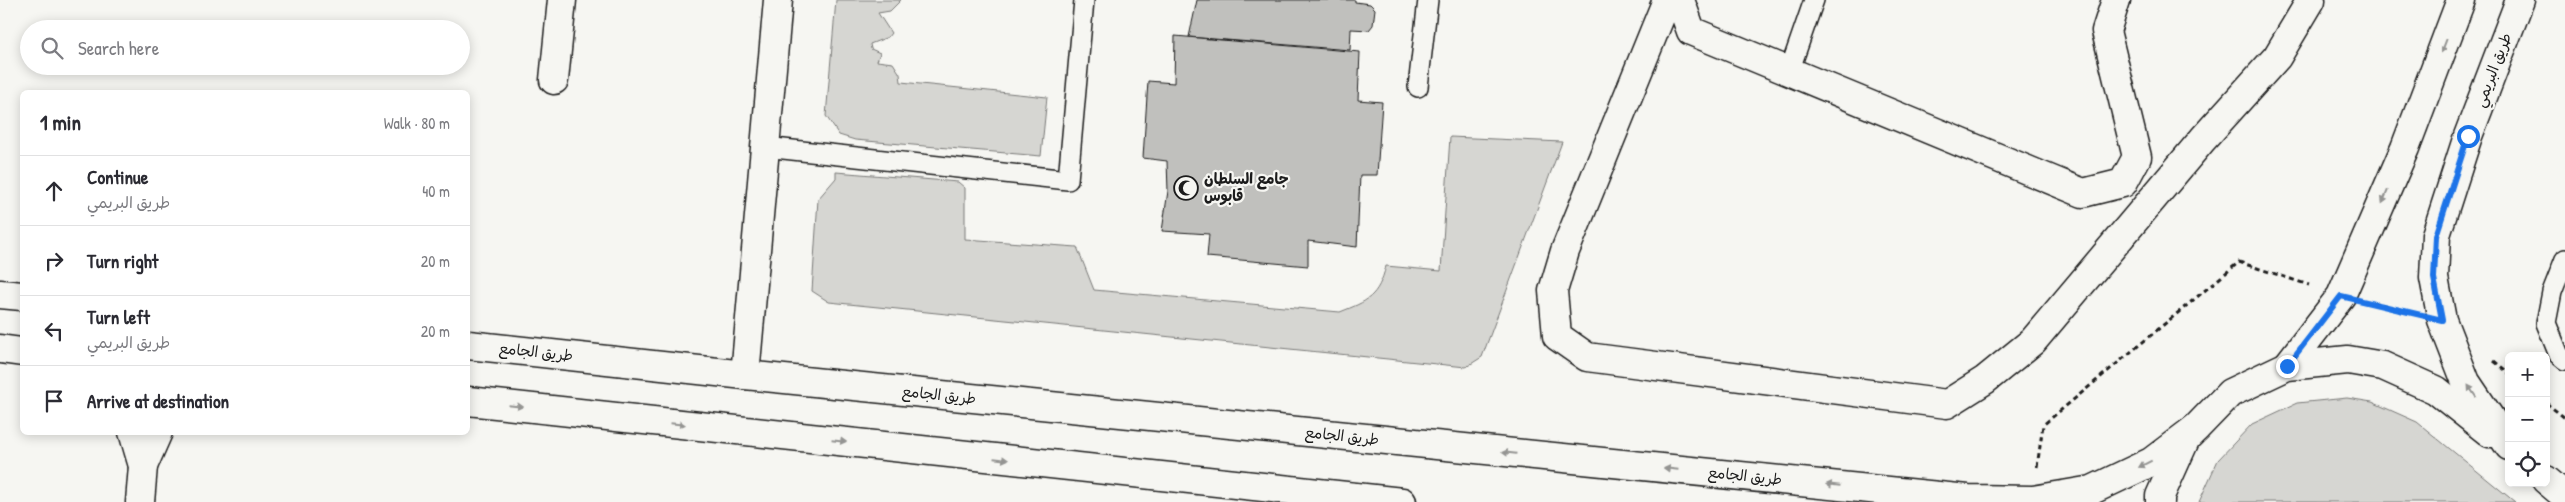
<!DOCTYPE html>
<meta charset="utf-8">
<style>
:root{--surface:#fff;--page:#f7f7f7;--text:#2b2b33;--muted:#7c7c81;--line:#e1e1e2}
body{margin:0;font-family:"Patrick Hand","Playpen Sans Arabic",sans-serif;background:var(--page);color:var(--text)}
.controls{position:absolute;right:15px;bottom:15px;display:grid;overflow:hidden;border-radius:8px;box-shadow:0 2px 12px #0003}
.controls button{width:45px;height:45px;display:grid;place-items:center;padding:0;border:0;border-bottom:1px solid var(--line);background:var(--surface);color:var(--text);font:25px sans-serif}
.stop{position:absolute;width:15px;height:15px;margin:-11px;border:4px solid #1a73e8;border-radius:50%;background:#fff}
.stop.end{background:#1a73e8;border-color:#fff;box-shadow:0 1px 5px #0008}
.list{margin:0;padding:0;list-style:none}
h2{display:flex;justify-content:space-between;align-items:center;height:65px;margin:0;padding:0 20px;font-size:21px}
h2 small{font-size:16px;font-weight:400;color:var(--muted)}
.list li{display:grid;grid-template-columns:32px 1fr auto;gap:15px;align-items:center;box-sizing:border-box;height:70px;padding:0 20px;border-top:1px solid var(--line)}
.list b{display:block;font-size:19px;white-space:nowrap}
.list p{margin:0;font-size:16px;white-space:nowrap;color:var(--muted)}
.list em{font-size:16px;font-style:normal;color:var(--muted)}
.icon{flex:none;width:28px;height:28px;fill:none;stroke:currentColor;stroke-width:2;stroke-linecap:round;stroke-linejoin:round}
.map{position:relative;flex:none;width:2565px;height:502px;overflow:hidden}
.search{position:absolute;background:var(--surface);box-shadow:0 2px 12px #0003;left:20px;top:20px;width:450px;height:55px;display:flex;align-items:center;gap:12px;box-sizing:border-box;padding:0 18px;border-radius:28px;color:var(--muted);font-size:19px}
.panel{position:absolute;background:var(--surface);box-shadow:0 2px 12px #0003;left:20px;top:90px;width:450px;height:345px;border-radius:8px}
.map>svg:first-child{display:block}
.green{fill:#d6d6d2;stroke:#797977}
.building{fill:#c0c0bd;stroke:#1c1c1c}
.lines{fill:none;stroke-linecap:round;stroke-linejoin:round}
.lane-casing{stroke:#1c1c1c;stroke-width:22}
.street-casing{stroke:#1c1c1c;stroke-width:31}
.secondary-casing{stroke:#1c1c1c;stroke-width:31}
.primary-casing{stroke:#1c1c1c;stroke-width:31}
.path{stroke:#1c1c1c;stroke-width:3;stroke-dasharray:5 4;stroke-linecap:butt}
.lane{stroke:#f6f6f2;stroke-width:19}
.street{stroke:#f6f6f2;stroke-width:28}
.secondary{stroke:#f6f6f2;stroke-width:28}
.primary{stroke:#f6f6f2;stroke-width:28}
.oneway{fill:#949492}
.route{stroke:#1a73e8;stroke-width:6}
.labels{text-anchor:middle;stroke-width:4.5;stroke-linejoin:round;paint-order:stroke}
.street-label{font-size:15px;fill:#1c1c1c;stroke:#f6f6f2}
.poi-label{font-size:15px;font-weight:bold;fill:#1c1c1c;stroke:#f6f6f2;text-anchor:start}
</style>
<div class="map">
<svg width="2565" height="502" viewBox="0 0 2565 502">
<rect width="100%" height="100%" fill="#f6f6f2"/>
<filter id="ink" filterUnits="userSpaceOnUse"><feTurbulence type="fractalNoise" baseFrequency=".02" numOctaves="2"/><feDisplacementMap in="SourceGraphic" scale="10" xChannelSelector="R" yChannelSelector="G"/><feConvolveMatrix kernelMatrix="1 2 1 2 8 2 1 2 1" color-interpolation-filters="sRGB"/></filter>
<g filter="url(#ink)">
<!-- green -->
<g class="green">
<polygon points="836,0 901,0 890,11 878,13 891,33 888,37 870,44 871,49 880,53 877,61 893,63 900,74 901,82 1047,97 1041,156 855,140 839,135 826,116"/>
<path d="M1450,137L1562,142L1482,357L1466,367L829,302L812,291L818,199L836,178V172L958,182L965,188V239L1077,247L1094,290L1340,312C1368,301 1378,297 1386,266L1441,271Z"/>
<polygon points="2347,398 2372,402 2417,422 2515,502 2199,502 2218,460 2252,424 2297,403"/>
</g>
<!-- building -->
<g class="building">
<polygon points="1197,0 1355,0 1355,2 1370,4 1375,9 1373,25 1369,30 1351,29 1350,50 1189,37"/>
<polygon points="1175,36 1360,52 1358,100 1382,102 1377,175 1360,175 1357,247 1308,241 1308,266 1207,257 1209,234 1162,231 1168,191 1167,161 1143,158 1148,81 1174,83"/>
</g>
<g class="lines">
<!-- lane casing -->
<g class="lane-casing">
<g id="lane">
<polyline points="1789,72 1814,0"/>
<polyline points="1418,87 1428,0"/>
<polyline points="765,147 1068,180 1084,0"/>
<polyline points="2565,259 2552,292 2546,323 2559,355 2565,360"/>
</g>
</g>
<!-- street casing -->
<g class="street-casing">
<g id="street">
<polyline points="1667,0 1565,251 1553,291 1557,336 1587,357 1947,404 1985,380 2033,341 2203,139 2277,57 2311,0"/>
<polyline points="1680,0 1691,31 2083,193 2123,183 2137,157 2106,31 2116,0"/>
<polyline points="554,80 562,0"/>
<polyline points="133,432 143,466 140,502"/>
<polyline points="143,466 158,432"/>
</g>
</g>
<!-- secondary casing -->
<g class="secondary-casing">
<g id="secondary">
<polyline points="0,294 22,296"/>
<polyline points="468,345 745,375 1968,499 2033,500 2092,490 2151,462 2196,428"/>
<polyline points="0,349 22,352"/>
<polyline points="745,375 778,0"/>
<polyline points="468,401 1402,502"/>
</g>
</g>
<!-- primary casing -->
<g class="primary-casing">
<g id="primary">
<polyline points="2287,366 2341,296 2405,148 2461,0"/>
<polyline points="2509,446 2466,382 2442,320 2434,278 2436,235 2468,136 2520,0"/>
<polyline points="2546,480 2565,496"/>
<polyline points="2160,502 2160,496 2186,438 2199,425 2230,393 2287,366 2348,360 2383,366 2436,390 2490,433"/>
</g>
</g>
<!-- path -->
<g class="path">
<polyline points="2373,303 2408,312"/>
<polyline points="2494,361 2509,373"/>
<polyline points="2546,403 2565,418"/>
<polyline points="2037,467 2043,425 2239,262 2309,285"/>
</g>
<!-- lane -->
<use href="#lane" class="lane"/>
<!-- street -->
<use href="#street" class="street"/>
<!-- secondary -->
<use href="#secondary" class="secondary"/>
<!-- primary -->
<use href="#primary" class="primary"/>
</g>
<!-- one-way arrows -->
<defs><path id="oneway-solid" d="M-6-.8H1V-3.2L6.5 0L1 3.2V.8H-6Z" transform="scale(1.25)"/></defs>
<g class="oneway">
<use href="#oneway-solid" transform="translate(2444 46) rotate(111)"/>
<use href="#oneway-solid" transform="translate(2385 197) rotate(113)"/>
<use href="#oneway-solid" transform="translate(2472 391) rotate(-124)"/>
<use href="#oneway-solid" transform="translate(516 406) rotate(6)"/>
<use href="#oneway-solid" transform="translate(678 424) rotate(6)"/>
<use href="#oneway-solid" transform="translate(839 441) rotate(6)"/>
<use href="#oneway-solid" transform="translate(1509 453) rotate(-174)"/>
<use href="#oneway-solid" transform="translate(1001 459) rotate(6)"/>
<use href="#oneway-solid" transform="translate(2145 464) rotate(153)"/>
<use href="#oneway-solid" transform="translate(1671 469) rotate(-174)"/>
<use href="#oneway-solid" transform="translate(1833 485) rotate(-174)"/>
</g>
</g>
<g class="lines" filter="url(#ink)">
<!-- route -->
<polyline class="route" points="2287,366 2341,296 2442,320 2434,278 2436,236 2468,136"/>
</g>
<!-- icons -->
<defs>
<g id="mosque-ring" transform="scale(1.25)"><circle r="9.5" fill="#f6f6f2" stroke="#1c1c1c" stroke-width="1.5"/><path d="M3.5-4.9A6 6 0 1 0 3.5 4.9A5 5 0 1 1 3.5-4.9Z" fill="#1c1c1c"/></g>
</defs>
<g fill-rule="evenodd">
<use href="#mosque-ring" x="1186" y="188"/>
</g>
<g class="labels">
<!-- street labels -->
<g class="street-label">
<text transform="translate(2493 70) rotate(-69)" y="5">طريق البريمي</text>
<text transform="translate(536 352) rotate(6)" y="5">طريق الجامع</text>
<text transform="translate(939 395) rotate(6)" y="5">طريق الجامع</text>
<text transform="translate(1342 436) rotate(6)" y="5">طريق الجامع</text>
<text transform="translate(1745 476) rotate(6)" y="5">طريق الجامع</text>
</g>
<!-- poi labels -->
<g class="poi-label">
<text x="1204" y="184">جامع السلطان<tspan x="1204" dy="17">قابوس</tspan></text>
</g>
</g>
</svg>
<div class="controls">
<button>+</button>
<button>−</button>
<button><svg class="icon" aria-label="locate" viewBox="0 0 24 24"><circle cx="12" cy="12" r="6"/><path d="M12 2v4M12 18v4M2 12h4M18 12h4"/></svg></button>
</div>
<div class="stop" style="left:2468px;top:136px"></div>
<div class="stop end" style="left:2287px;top:366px"></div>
<div class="search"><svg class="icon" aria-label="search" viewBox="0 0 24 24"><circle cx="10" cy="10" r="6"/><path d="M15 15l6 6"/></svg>Search here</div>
<section class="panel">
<h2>1 min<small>Walk · 80 m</small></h2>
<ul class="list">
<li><svg class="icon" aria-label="ahead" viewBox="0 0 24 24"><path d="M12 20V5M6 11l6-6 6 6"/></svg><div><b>Continue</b><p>طريق البريمي</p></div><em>40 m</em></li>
<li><svg class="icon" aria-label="right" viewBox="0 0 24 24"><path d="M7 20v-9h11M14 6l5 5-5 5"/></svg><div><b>Turn right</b></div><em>20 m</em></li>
<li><svg class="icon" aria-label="left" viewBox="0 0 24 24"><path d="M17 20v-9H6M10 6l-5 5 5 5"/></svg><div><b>Turn left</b><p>طريق البريمي</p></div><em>20 m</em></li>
<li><svg class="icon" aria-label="arrive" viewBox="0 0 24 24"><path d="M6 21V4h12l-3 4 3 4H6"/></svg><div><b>Arrive at destination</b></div></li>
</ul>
</section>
</div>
